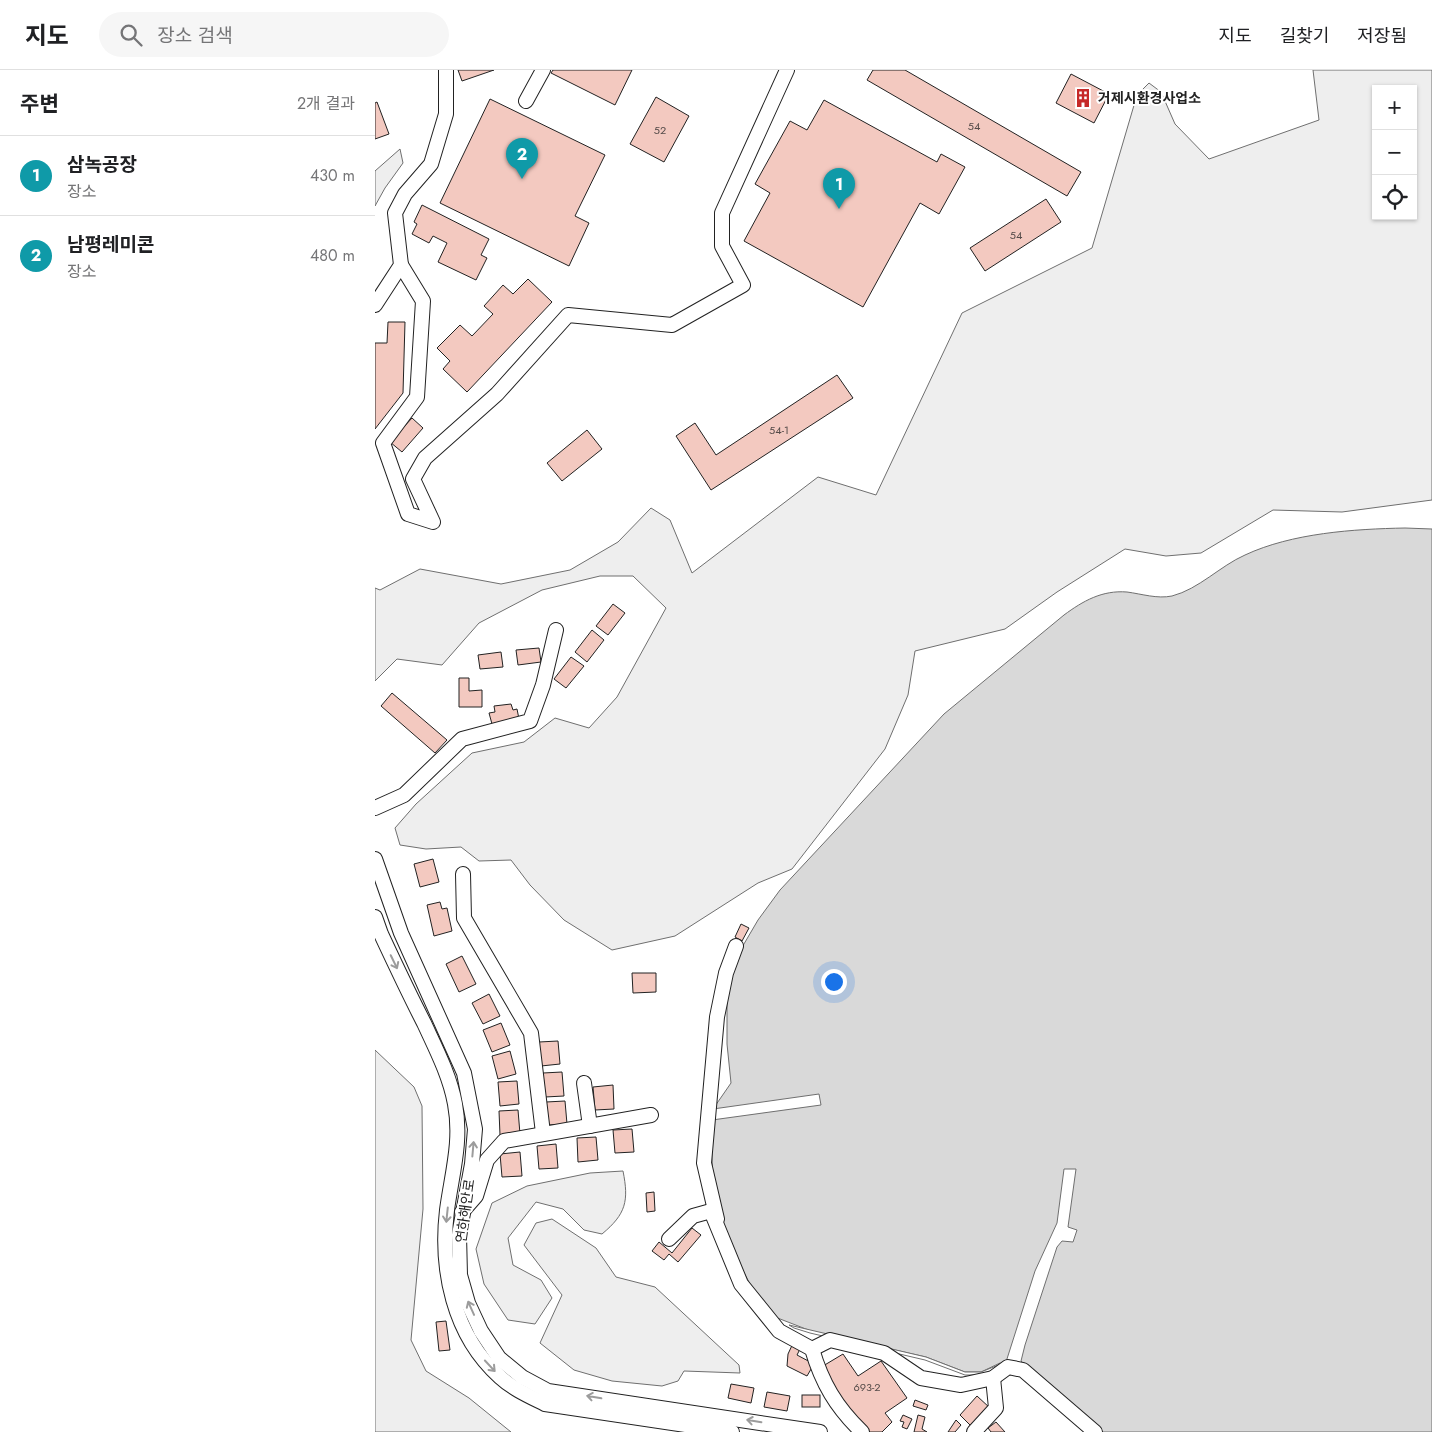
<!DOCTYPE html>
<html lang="ko">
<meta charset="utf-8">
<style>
:root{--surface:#fff;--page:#f6f6f6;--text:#202124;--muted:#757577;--line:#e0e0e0;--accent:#b45309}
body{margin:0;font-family:Jost,"Noto Sans KR",sans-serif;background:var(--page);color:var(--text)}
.controls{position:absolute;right:15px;top:15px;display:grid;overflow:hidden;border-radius:0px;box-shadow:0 1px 4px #0004}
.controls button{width:45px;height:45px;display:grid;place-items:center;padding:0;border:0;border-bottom:1px solid var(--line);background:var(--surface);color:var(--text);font:25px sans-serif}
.you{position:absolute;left:458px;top:911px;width:18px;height:18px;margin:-12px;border:4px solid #fff;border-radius:50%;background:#1a73e8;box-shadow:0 0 0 8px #1a73e833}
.badge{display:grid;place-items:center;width:32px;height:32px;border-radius:50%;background:var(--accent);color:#fff;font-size:16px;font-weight:700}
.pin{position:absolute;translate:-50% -41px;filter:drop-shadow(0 1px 2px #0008)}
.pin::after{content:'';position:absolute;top:26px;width:18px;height:15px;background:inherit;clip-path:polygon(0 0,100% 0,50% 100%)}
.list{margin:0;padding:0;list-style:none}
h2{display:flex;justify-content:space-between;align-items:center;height:65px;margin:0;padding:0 20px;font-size:21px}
h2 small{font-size:16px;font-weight:400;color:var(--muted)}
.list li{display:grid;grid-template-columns:32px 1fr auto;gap:15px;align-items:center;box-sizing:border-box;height:80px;padding:0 20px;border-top:1px solid var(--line)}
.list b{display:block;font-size:19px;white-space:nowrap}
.list p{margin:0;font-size:16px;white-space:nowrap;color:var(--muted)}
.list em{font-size:16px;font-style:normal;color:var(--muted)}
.icon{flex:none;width:28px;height:28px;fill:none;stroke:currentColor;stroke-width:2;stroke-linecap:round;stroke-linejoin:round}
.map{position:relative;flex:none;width:1057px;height:1362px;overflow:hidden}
header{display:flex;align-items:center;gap:30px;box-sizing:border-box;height:70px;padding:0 25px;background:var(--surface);border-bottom:1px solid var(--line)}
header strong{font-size:24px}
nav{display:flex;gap:28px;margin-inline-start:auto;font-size:18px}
.search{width:350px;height:45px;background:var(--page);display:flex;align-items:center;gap:12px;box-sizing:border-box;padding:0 18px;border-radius:28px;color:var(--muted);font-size:19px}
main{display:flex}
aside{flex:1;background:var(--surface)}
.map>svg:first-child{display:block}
.green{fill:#eee;stroke:#6f6f6f;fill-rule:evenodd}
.water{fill:#d9d9d9;stroke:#6f6f6f}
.pier{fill:#fff;stroke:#6f6f6f}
.building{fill:#f3c9c0;stroke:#222}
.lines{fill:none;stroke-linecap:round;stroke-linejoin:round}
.minor-casing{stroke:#222;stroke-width:16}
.minor{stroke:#fff;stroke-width:14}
.oneway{stroke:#9c9c9c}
.labels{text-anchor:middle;stroke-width:4;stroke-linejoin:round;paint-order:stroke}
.number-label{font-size:11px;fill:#564c4a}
.poi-label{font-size:14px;font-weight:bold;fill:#222;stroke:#fff;text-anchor:start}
.street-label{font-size:14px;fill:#222;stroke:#fff}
</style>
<header>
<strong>지도</strong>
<div class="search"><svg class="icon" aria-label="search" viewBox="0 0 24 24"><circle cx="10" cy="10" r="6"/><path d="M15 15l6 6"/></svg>장소 검색</div>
<nav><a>지도</a><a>길찾기</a><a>저장됨</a></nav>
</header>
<main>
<aside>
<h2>주변<small>2개 결과</small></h2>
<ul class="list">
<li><span class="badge" style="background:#0f9aa8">1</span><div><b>삼녹공장</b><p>장소</p></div><em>430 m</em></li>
<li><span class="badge" style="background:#0f9aa8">2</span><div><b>남평레미콘</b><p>장소</p></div><em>480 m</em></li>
</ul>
</aside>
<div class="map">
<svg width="1057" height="1362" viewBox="0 0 1057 1362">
<rect width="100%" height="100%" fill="#fff"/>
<!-- green -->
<g class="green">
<path d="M938,0H1057V430L967,442L898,440L826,483L791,486L750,479L682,522L630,559L540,581L533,625L510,679L417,799L383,813L300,866L237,880L189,850L155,815L136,790L104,791L86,777L51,779L25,775L20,758L41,734L97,683L149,672L180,648L214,658L242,627L291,538L258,506H225L167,520L104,553L67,595L22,589L0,611V518L5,520L45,499L126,514L195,500L243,472L276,438L295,450L317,503L443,407L501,425L587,243L717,178L762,25L774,13L786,22L800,54L834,89L944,50ZM1001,19H1038V146H1001Z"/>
<polygon points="25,79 28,93 10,118 0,136 0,101"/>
<polygon points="0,980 39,1017 47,1036 48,1139 36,1270 51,1301 94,1328 136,1362 0,1362"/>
<path d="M248,1101C254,1131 251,1144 227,1164L209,1160L188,1139L161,1132L133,1168L138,1195L166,1210L177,1228L160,1254L133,1250L109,1214L101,1179L117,1133L152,1116L215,1103Z"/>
<polygon points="177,1149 221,1178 241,1207 280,1217 364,1295 365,1303 309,1301 303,1311 287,1316 237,1311 199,1300 165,1273 187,1225 149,1175 161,1153"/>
</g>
<!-- water -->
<path class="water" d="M1030,458L1057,459V1362H725L712,1350L625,1293L606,1302H590L551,1287L436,1261L400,1247L378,1220L352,1169L338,1113L336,1065L338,1039L356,1013L352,974V927L358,900L366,879L383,850L405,820L569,644L689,545C708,531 727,520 752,522C767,524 782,529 797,526C824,519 845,496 870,485C917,463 979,459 1030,458Z"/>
<!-- pier -->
<g class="pier">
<polygon points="444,1024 446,1035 337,1050 338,1039"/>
<polygon points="689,1099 701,1099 693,1157 702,1160 698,1172 687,1171 682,1177 650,1275 646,1291 663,1307 626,1296 607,1305 590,1305 550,1290 435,1263 419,1258 414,1255 551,1287 590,1302 606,1302 631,1292 660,1201 682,1153"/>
</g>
<!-- building -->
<g class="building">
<polygon points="83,0 119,0 87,11"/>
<polygon points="178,0 257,0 240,35 176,3"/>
<polygon points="498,0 530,0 706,102 692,126 492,10"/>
<polygon points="696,4 734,24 719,53 681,33"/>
<polygon points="281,27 314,46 289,92 255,74"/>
<polygon points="115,29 230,85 200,146 214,153 194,196 65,133"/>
<polygon points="449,30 562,92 566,84 590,97 564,144 545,133 488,237 369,171 395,123 380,114 415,51 432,60"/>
<polygon points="2,32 14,64 0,69 0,33"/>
<polygon points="671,129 686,152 610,201 595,178"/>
<polygon points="47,135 114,169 106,185 112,188 101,210 63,192 72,173 58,166 54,173 37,164 42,154 39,152"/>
<polygon points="153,209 177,232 92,322 68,299 75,291 62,278 85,255 97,266 118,244 109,236 128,215 138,224"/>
<polygon points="13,252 30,252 28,323 0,359 0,273 12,273"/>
<polygon points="462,305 478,328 336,420 301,366 320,353 341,385"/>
<polygon points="37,348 48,358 27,382 15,372"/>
<polygon points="212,360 227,379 187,411 172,393"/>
<polygon points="238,534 250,543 233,565 221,556"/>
<polygon points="217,560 229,570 212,592 200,582"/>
<polygon points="164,578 166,592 143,595 141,580"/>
<polygon points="126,582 128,597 105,599 103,585"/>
<polygon points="196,587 209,596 191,618 179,609"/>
<polygon points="84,608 94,608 94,621 107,620 107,637 84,637"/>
<polygon points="17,623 72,670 60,683 6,636"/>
<polygon points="136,634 138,640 142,639 144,649 117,654 114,643 120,642 119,636"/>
<polygon points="58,789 64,812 45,817 39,794"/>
<polygon points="65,832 67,839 72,838 77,861 59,866 52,835"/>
<polygon points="366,854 374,858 367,871 360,867"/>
<polygon points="87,886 101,914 84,922 71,894"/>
<polygon points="257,903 281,903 281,922 258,923"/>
<polygon points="114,924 125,946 108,954 97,933"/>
<polygon points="126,953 135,975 117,982 108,960"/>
<polygon points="183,971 185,994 166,996 164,972"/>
<polygon points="135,981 141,1004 123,1009 117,986"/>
<polygon points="187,1002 189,1026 170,1027 168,1003"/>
<polygon points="142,1011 144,1034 125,1036 123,1012"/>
<polygon points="238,1015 239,1039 220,1040 218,1017"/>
<polygon points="190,1031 192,1054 173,1055 171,1032"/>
<polygon points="143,1040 145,1064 125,1065 124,1041"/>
<polygon points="257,1059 259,1082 240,1083 238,1060"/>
<polygon points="221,1067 223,1090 203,1092 202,1068"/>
<polygon points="181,1074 183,1098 164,1099 162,1076"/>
<polygon points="145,1082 147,1106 127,1107 125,1084"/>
<polygon points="279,1122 280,1141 272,1142 271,1123"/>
<polygon points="317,1158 326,1165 303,1192 294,1184 289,1190 277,1181 284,1172 297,1183"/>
<polygon points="71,1251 75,1280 64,1281 61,1252"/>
<polygon points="420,1269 428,1273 422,1285 439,1294 432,1306 412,1296 413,1284"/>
<polygon points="468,1284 483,1306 506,1291 532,1328 510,1343 517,1352 507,1362 495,1362 473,1342 448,1296"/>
<polygon points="356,1314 379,1318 376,1333 353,1328"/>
<polygon points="392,1322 415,1326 412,1341 389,1337"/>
<rect x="427" y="1325" width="18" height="12"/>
<polygon points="602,1326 615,1338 597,1357 585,1345"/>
<polygon points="540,1330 553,1335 551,1340 538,1336"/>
<polygon points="528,1345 537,1349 532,1359 527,1357 529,1352 525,1351"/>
<polygon points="543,1345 550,1347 547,1359 552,1362 539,1362"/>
<polygon points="581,1350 586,1355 580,1362 573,1362"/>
<polygon points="621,1352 630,1362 616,1362 613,1358"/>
</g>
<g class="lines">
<!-- minor casing -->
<g class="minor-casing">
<g id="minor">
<polyline points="151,31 168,0"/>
<polyline points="26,195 48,231 42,327 8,373 33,444 58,452 38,409 50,388 122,324 193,245 297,255 368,215 347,176 347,143 412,0"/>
<polyline points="0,235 26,195 20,143 30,124 56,94 71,44 71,0"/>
<polyline points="0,738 29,725 87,669 155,651 168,615 181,560"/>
<polyline points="0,789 26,863 89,1003 100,1059 97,1094 84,1165 85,1205 93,1233 106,1261 124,1288 147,1307 173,1321 445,1362"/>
<polyline points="88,804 89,848 156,963 168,1063"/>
<path d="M0,847L6,864C20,894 34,924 49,953C61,979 75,1006 80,1034C87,1071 77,1103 72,1140C65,1199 78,1265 125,1307C138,1319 154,1326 170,1334L357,1362"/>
<polyline points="209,1013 215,1056"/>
<polyline points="87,1142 101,1126 112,1090 129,1071 276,1045"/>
<polyline points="342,1149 329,1093 342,947 351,903 361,876"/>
<path d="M294,1169L318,1146L336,1141L366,1214L404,1261L437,1279C447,1313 461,1337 487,1362"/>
<polyline points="437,1279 455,1270 509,1283 546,1308 586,1315 618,1308 633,1297 648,1300 720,1362"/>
<polyline points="599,1362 621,1338 618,1308"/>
</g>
</g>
<!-- minor -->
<use href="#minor" class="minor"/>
</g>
<!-- one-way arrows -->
<defs><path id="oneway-shaft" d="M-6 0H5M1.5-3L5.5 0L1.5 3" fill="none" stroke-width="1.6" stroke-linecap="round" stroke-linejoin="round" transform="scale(1.25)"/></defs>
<g class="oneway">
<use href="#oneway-shaft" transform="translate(19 892) rotate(64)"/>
<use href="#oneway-shaft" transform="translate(98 1079) rotate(-85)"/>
<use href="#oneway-shaft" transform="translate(72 1145) rotate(96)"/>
<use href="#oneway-shaft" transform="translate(96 1238) rotate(-114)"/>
<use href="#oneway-shaft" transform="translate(115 1296) rotate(47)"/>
<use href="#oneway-shaft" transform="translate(219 1327) rotate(-170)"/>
<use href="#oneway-shaft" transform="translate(379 1351) rotate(-171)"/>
</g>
<!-- icons -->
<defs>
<g id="building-bare" transform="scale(1.5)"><path d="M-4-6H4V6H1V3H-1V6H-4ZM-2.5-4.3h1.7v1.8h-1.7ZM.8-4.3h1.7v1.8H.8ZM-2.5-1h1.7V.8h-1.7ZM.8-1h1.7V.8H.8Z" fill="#c62828" stroke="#fff" stroke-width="2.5" paint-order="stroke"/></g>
</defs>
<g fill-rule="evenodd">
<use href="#building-bare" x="708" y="28"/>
</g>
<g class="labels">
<!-- number labels -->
<g class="number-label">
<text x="599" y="60">54</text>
<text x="285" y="64">52</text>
<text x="641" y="169">54</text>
<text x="404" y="364">54-1</text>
<text x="492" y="1321">693-2</text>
</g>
<!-- poi labels -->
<g class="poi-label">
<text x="723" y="33">거제시환경사업소</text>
</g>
<!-- street labels -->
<g class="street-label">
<text transform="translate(90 1141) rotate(-82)" y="5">연하해안로</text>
</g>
</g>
</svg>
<div class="controls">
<button>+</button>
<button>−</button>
<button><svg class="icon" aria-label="locate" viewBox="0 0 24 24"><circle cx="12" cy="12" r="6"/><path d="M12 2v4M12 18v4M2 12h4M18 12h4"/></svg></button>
</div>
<div class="you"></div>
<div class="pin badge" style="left:464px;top:139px;background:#0f9aa8">1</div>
<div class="pin badge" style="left:147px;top:109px;background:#0f9aa8">2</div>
</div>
</main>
